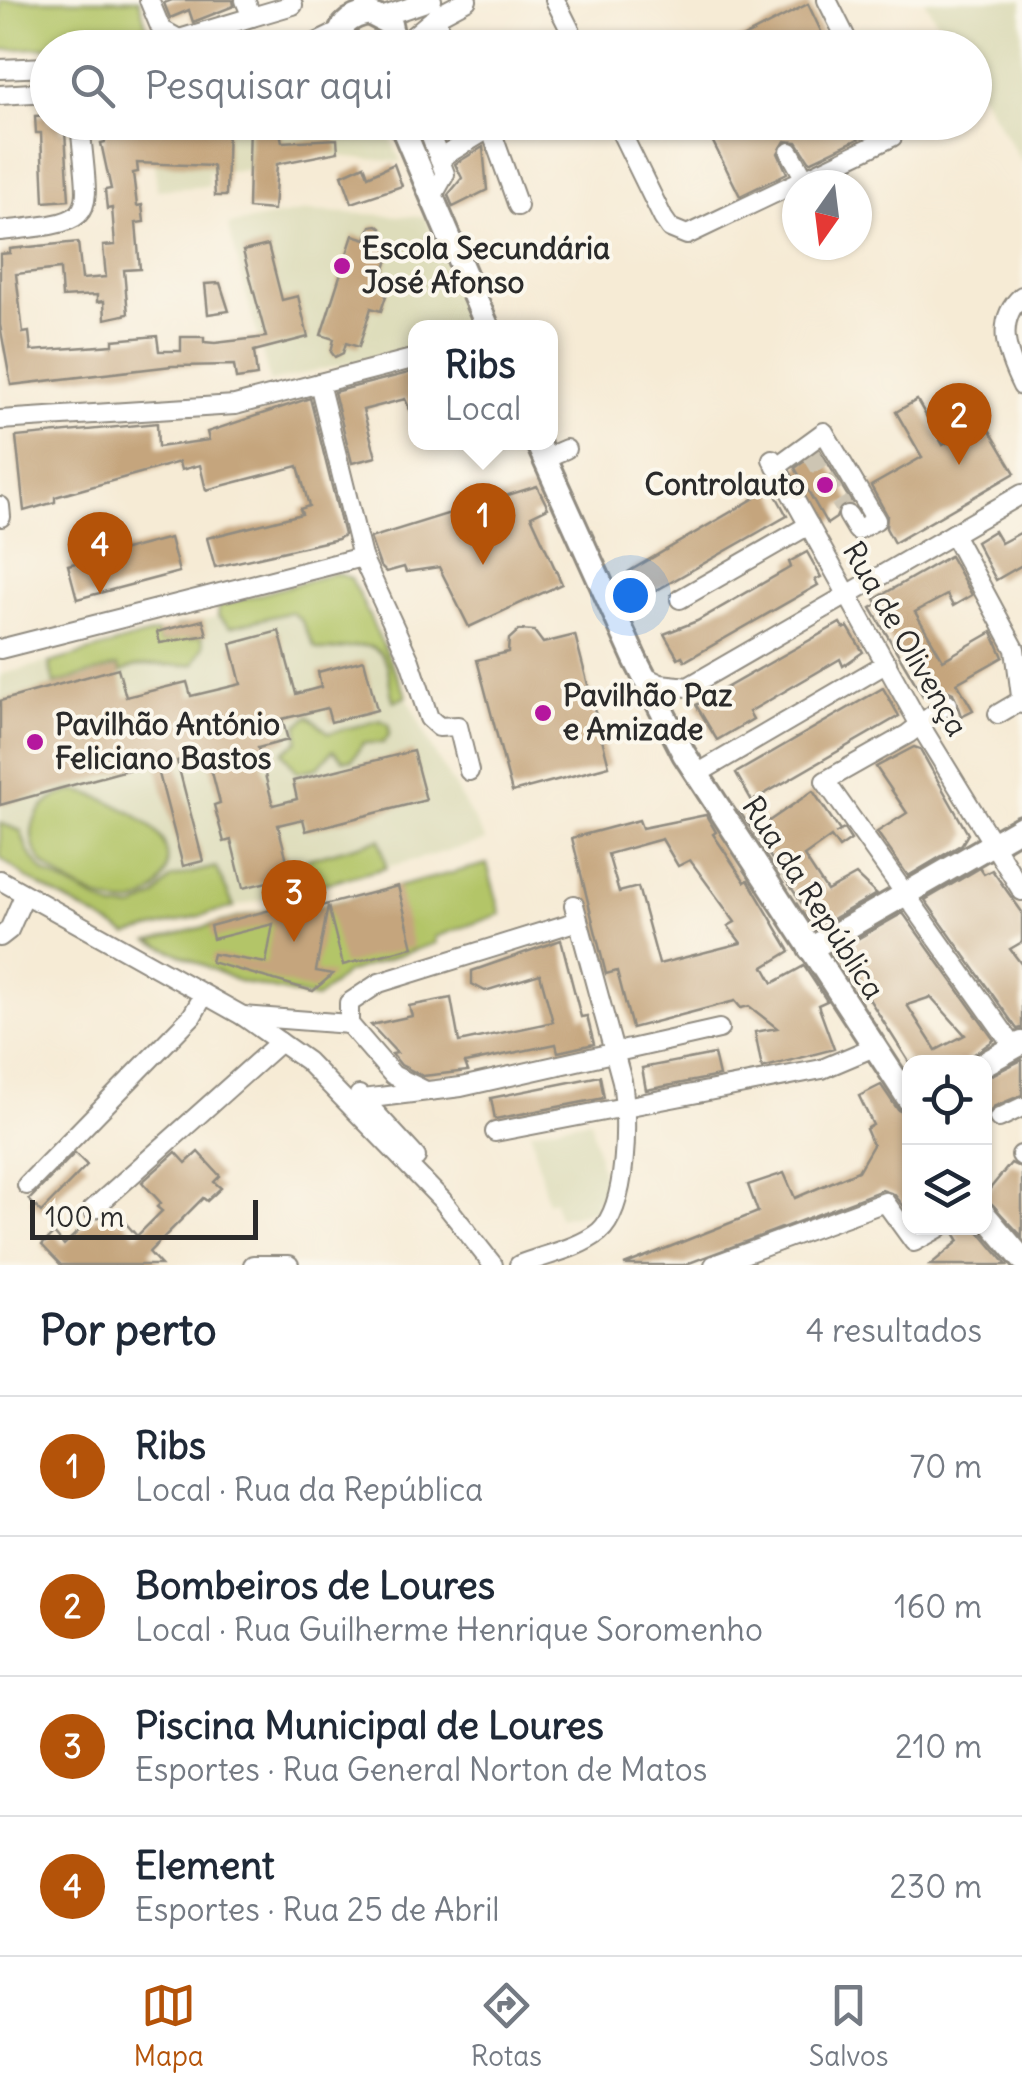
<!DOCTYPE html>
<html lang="pt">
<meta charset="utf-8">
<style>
:root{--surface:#fff;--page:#f2f2f3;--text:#1f2937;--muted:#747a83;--line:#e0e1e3;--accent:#b45309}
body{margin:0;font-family:Delius,sans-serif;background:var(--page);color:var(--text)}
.controls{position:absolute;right:30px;bottom:30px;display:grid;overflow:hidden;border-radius:20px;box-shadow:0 2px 8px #0004}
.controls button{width:90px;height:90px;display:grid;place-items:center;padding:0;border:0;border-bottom:2px solid var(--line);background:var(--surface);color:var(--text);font:50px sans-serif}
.compass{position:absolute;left:782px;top:170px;width:90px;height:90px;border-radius:50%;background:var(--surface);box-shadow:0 2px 8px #0004;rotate:194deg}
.scale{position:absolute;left:30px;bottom:25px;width:228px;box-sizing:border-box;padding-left:10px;border:5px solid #2b2b2b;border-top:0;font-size:28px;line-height:35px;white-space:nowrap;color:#2b2b2b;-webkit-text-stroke:8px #fbf7ec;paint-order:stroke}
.you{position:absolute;left:630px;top:595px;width:35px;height:35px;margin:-25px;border:8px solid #fff;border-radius:50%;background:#1a73e8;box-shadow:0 0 0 15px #1a73e833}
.badge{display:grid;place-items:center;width:65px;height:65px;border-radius:50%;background:var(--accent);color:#fff;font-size:32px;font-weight:700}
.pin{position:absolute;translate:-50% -82px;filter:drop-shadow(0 2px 5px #0008)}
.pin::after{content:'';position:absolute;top:52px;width:35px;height:30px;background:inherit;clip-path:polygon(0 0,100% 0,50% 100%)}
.popup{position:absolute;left:408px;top:320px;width:150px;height:130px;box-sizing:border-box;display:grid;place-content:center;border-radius:20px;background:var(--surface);filter:drop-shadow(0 2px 8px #0005);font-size:32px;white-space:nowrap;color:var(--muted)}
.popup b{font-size:38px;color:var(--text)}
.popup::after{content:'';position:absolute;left:50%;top:100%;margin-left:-20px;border:20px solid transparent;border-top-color:var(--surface)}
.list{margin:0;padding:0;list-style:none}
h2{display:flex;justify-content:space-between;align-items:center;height:130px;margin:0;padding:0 40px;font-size:42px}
h2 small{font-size:32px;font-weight:400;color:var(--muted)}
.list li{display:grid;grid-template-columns:65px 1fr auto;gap:30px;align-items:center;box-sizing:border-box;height:140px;padding:0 40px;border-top:2px solid var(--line)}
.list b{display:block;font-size:38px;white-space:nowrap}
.list p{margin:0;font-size:32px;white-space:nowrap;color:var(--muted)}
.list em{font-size:32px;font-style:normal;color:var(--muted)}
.icon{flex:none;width:55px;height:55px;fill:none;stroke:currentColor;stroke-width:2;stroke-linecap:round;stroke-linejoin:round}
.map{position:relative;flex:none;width:1022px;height:1265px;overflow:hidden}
.search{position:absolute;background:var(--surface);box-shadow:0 2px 8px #0004;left:30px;right:30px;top:30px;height:110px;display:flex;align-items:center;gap:25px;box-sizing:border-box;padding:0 35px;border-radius:55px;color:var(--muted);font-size:38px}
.sheet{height:690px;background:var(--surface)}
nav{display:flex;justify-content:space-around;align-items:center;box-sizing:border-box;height:140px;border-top:2px solid var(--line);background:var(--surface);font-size:28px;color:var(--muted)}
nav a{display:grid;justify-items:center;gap:5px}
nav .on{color:var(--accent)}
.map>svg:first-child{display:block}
.built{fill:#deddbb}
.green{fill:#b3c568;stroke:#6f784a;stroke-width:2.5}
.building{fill:#c5a57d;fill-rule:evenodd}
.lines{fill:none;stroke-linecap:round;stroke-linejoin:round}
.minor-tunnel{stroke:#cdc5b3;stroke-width:18;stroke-dasharray:18 9;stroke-linecap:butt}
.minor-casing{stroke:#908b80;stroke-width:22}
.major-casing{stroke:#908b80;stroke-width:28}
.minor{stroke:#fff;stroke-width:18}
.major{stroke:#fff;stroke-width:22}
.poi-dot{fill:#b5179e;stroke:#fbf7ec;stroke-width:4}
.labels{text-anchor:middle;stroke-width:8;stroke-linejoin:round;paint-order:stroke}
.poi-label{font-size:30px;font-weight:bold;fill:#2b2b2b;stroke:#fbf7ec;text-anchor:start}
.street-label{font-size:30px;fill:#2b2b2b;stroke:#fbf7ec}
</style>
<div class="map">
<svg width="1022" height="1265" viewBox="0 0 1022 1265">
<rect width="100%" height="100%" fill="#fbf7ec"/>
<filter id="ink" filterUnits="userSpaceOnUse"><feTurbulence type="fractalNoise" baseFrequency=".01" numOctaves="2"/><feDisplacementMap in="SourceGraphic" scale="20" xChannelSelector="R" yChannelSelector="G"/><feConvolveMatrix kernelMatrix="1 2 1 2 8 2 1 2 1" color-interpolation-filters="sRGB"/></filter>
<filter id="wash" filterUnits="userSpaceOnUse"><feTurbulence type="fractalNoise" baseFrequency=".0048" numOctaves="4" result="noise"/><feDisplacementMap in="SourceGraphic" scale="40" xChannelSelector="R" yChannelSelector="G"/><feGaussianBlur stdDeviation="2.25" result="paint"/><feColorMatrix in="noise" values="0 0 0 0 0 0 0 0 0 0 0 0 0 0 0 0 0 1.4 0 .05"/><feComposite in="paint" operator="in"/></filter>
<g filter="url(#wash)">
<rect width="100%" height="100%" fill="#f6ebd5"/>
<!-- built -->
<g class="built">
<polygon points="924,0 1022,0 1022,163 975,84 974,48 953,47"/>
<polygon points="151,123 384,123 401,162 315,154 275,168 208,172 209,186 157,190"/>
<polygon points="306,211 425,217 463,306 459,327 416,328 415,347 270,382 228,225"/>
<polygon points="335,573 351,578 431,747 486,841 128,935 28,879 0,858 0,675 218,616 219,606"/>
<polygon points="590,1119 607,1197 595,1201 597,1210 558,1218 554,1200 547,1202 531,1131"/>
</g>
<!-- green -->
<g class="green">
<polygon points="0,0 139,0 151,42 0,50"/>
<path d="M335,573L351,578L407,696L394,702C388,688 391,675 386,663C373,629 337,658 315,648L301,620L291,612L230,627L218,616L219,606Z"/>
<path d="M185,625L189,639L201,636L204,645L194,664C166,669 145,658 121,673L118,666L54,684L49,663L157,632L160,643L178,639L176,627Z"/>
<polygon points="309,716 329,733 381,720 389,725 389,735 383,743 363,743 352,760 343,760 333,750 317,768 297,772 283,752 298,741 298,725"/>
<path d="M75,791C100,794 149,818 162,840C179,870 154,907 121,904C99,902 52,877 40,859C19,829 42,795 75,791Z"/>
<polygon points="0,823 21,831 28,852 45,873 114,909 135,908 155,897 171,878 216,867 234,907 128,935 28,879 0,858"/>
<polygon points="380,839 386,868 307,888 305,860"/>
<polygon points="487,864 501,914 435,937 436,943 346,973 316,999 238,981 150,941 315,898 318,907"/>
</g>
<g id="blocks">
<!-- building -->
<g class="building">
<polygon points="172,0 233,0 234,6 193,22 189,10 170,18 164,3"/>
<polygon points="808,4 829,48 722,48"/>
<polygon points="48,115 48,122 60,122 61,131 65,131 69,200 44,202 41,133 36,133 35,116"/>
<polygon points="103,122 228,122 226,196 215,196 213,166 137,163 138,172 133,173 137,206 142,205 144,222 136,223 140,269 124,270 128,314 105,319 104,301 97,302 97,295 62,297 60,269 16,274 23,333 29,332 31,351 113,345 113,340 157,336 159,351 181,351 181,337 204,337 204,342 215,343 266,337 243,251 268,245 282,300 298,296 308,337 254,351 257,376 236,379 234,365 172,366 11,385 0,325 0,254 10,253 10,249 78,242 82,279 106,277 103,246 115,245 112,208 107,209 105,190 111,189 101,143 105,142"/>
<polygon points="250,122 278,122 282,142 337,139 338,152 277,164 274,210 248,208"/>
<polygon points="703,122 866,122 871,133 810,162 797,142 785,141 778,153 787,173 740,196"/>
<polygon points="483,147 487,190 453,207 448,195 462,178 455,164"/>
<polygon points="394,164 402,186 352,203 342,175 364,165 368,176"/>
<polygon points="377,225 382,229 379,243 392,247 379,287 388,290 381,311 371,308 359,347 346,343 343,353 335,357 331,352 334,339 321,335 353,235 366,239 371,226"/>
<polygon points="220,283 229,311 208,314 205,284"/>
<polygon points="416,371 416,423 405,399 363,410 376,457 352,463 334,392"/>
<polygon points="310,398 344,535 338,539 215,567 207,538 302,514 300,509 309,506 298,466 206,490 200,465 181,470 179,462 55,497 55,502 24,511 16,437 157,423 158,447 209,440 207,432"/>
<polygon points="917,400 943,445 984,421 1015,473 894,543 886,528 887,515 871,486 922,457 896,412"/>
<polygon points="820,450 852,503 841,505 836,518 827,524 795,468"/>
<polygon points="537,486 548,508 531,516 562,584 469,627 439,567 406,572 404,567 386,572 380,566 370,538"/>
<polygon points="772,488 787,516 643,598 628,572"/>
<polygon points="994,531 1001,543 1022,532 1022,565 996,580 976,542"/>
<polygon points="170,538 179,572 77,599 68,565"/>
<polygon points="807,552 821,577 815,580 818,585 685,661 682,656 678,658 664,634 697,621 791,567 789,562"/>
<polygon points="950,556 972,595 953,606 947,595 915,612 943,660 992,632 1003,657 957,683 973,710 961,716 953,693 946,690 932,698 929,693 923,696 871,608 878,604 875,599"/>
<polygon points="203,620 207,635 160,643 157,632"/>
<polygon points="840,623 844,629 848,627 863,652 843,666 840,659 749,712 753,719 717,740 696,705"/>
<polygon points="519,630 534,631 543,643 575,635 609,766 512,792 477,660 508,652 509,639"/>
<polygon points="279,631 296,694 321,687 318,672 364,660 377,710 331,722 327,708 282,719 288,740 258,748 273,805 297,799 293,781 413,751 426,800 306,831 303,819 278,825 291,876 243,888 231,840 224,842 214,805 220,803 207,753 177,761 203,861 183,866 156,762 0,805 0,701 118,668 126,697 187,682 191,696 241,684 231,644"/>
<polygon points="883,688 899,716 752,801 736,773"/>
<polygon points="914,747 920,749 968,834 962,844 908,876 877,832 907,813 876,767"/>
<polygon points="813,791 840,831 835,834 844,829 851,840 839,848 831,837 804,856 827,891 856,875 876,894 818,927 740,812 754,803 766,823"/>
<path d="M706,815L716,832L713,834L745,882L748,880L790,951L764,967L773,983L804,966L827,1001L818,1005L834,1049L762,1068L755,1032L777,1028L749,1006L741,1008L735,1001L632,1028L617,971L606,974L572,838L639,820L642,828ZM662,839L678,866L690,860L735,922L728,926L741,943L659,964L638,887L619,892L608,854Z"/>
<polygon points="980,868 984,874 992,870 1022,912 1022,942 1010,949 1022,965 1022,1028 1017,1029 925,900"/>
<polygon points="398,886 413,947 343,965 328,906 316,971 333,974 313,991 211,962 213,954 266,963 273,924 213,939 210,926 315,898 317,907"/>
<path d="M903,913L994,1040L963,1062H909L838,950ZM931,997L965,1035L936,1050L907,1005Z"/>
<polygon points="561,940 581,1017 587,1016 594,1044 558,1052 556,1044 465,1063 468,1071 423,1076 401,1065 392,1054 397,1053 371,1025 412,1016 409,1006 451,998 459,1042 553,1022 540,974 485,991 472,984 472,971"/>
<polygon points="714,1054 719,1076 646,1090 642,1068"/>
<polygon points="1022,1060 1022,1095 993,1107 984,1124 984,1079"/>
<polygon points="600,1076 604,1098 495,1119 491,1098"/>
<polygon points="881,1085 898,1110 910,1116 910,1214 894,1194 882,1190 684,1265 624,1265 758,1212 748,1185 784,1173 795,1198 858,1171 873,1145 866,1129 873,1125 859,1096"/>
<polygon points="176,1152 186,1163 198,1152 220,1176 214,1182 221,1188 207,1201 203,1198 149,1252 161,1265 61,1265 42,1245 54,1233 64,1245 88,1222 108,1212 117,1223 121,1218 137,1236 162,1211 157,1207 161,1203 142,1182"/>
<polygon points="75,1153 87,1165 41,1212 29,1200"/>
<polygon points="1011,1163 1022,1168 1022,1236 984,1196"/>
<polygon points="951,1228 976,1228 1007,1265 930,1265 959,1241"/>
</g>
</g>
</g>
<g filter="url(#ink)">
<use href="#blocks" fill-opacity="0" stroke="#908b80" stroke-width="2.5"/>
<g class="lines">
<!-- minor-tunnel -->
<polyline class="minor-tunnel" points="811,454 848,515"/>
<!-- minor casing -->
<g class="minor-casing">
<g id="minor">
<polyline points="149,0 161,29 179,39 180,47"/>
<polyline points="555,0 579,48"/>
<polyline points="827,0 851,48"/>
<polyline points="252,17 293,5 291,0"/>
<polyline points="381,17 432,0"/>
<polyline points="434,18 451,48"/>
<polyline points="179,39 252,17 245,0"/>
<polyline points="306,48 339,32"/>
<polyline points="399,48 437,16 467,0"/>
<polyline points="0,69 48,67"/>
<polyline points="0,95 48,92"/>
<polyline points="419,122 428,129 445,174 432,197"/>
<polyline points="488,122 518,206"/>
<polyline points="616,122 663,218 670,228 687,235 892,137 890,122"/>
<polyline points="790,152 805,179"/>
<polyline points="439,159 490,128"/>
<path d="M0,231C104,221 88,220 80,122"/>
<path d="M1022,296C994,321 1007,355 1022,386"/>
<polyline points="319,383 362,557 410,661 429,718 439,727 458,726 469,771"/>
<polyline points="0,420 235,405 416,358"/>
<polyline points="543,459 566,449"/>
<polyline points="772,459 920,725 1022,891"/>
<polyline points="776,467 824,432 876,520 857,530 848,515"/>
<polyline points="0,506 1,517"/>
<polyline points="953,534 1015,649 1022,704"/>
<polyline points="680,599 809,525"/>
<polyline points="0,649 362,557"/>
<polyline points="643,676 660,684 688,687 1022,494"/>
<polyline points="947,704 908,734 825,781 1014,1047"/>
<polyline points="998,714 1020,701"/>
<polyline points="697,774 887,663"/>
<polyline points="0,880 243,1016 307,1061 442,1200 493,1265"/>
<polyline points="0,937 9,930 24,896"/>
<polyline points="243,1016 349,1024"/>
<polyline points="424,1090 393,1075 349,1024 349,1003 379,983 578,921"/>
<polyline points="359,1095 416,1157"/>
<polyline points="363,1099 461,1087 719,1029"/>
<polyline points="999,1118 1022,1107"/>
<polyline points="495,1132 822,1069 874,1047"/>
<polyline points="1021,1155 1022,1156"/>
<polyline points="27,1185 192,1016 204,995"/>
<polyline points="92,1210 280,1042"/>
<polyline points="253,1265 289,1265"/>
<path d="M519,1265C544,1255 578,1249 599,1232C628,1207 628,1117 622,1081L574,905"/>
<polyline points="714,1265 885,1202 914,1242 939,1228"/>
</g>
</g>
<!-- major casing -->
<g class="major-casing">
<g id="major">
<path d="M337,48C337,27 349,16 369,13L390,24L395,48"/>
<polyline points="400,122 488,328"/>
<polyline points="537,442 635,659 684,754 910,1101"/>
<polyline points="810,949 1022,827"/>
<polyline points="984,1064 1022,1043"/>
<polyline points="984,1214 1022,1259"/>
</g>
</g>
<!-- minor -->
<use href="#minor" class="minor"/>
<!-- major -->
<use href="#major" class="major"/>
</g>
</g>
<!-- markers -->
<g class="poi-dot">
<circle cx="342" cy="266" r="10"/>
<circle cx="825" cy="485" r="10"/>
<circle cx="543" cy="713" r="10"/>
<circle cx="35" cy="742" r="10"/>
</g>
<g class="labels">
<!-- poi labels -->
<g class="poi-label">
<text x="362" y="259">Escola Secundária<tspan x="362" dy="34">José Afonso</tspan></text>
<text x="805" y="495" text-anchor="end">Controlauto</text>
<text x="563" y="706">Pavilhão Paz<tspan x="563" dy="34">e Amizade</tspan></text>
<text x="55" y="735">Pavilhão António<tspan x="55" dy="34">Feliciano Bastos</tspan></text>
</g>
<!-- street labels -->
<g class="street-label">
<text transform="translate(905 639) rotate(60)" y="10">Rua de Olivença</text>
<text transform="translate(813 898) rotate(57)" y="10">Rua da República</text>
</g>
</g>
</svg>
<div class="controls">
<button><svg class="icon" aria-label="locate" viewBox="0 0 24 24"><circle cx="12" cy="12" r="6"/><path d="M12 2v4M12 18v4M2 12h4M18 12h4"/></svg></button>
<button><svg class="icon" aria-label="layers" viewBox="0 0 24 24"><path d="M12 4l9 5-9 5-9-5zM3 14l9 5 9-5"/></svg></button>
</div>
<svg class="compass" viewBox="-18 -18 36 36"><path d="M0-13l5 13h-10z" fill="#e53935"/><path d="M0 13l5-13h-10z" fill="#747a83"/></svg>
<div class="scale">100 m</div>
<div class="you"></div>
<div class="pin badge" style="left:483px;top:565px">1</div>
<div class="popup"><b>Ribs</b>Local</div>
<div class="pin badge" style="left:959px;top:465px">2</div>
<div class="pin badge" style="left:294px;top:942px">3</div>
<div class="pin badge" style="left:100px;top:594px">4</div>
<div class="search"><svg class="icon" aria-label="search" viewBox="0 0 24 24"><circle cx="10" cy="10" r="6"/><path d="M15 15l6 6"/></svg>Pesquisar aqui</div>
</div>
<section class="sheet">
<h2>Por perto<small>4 resultados</small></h2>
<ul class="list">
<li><span class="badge">1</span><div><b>Ribs</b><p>Local · Rua da República</p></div><em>70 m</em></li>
<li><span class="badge">2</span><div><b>Bombeiros de Loures</b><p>Local · Rua Guilherme Henrique Soromenho</p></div><em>160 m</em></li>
<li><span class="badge">3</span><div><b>Piscina Municipal de Loures</b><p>Esportes · Rua General Norton de Matos</p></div><em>210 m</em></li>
<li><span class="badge">4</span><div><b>Element</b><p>Esportes · Rua 25 de Abril</p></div><em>230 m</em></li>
</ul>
</section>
<nav>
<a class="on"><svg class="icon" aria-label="map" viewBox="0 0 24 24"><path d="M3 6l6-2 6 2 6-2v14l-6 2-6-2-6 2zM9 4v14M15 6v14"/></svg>Mapa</a>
<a><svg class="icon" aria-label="directions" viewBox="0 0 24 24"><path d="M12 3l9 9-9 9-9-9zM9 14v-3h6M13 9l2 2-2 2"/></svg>Rotas</a>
<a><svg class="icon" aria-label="saved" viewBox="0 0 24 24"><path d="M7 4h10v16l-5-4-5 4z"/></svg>Salvos</a>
</nav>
